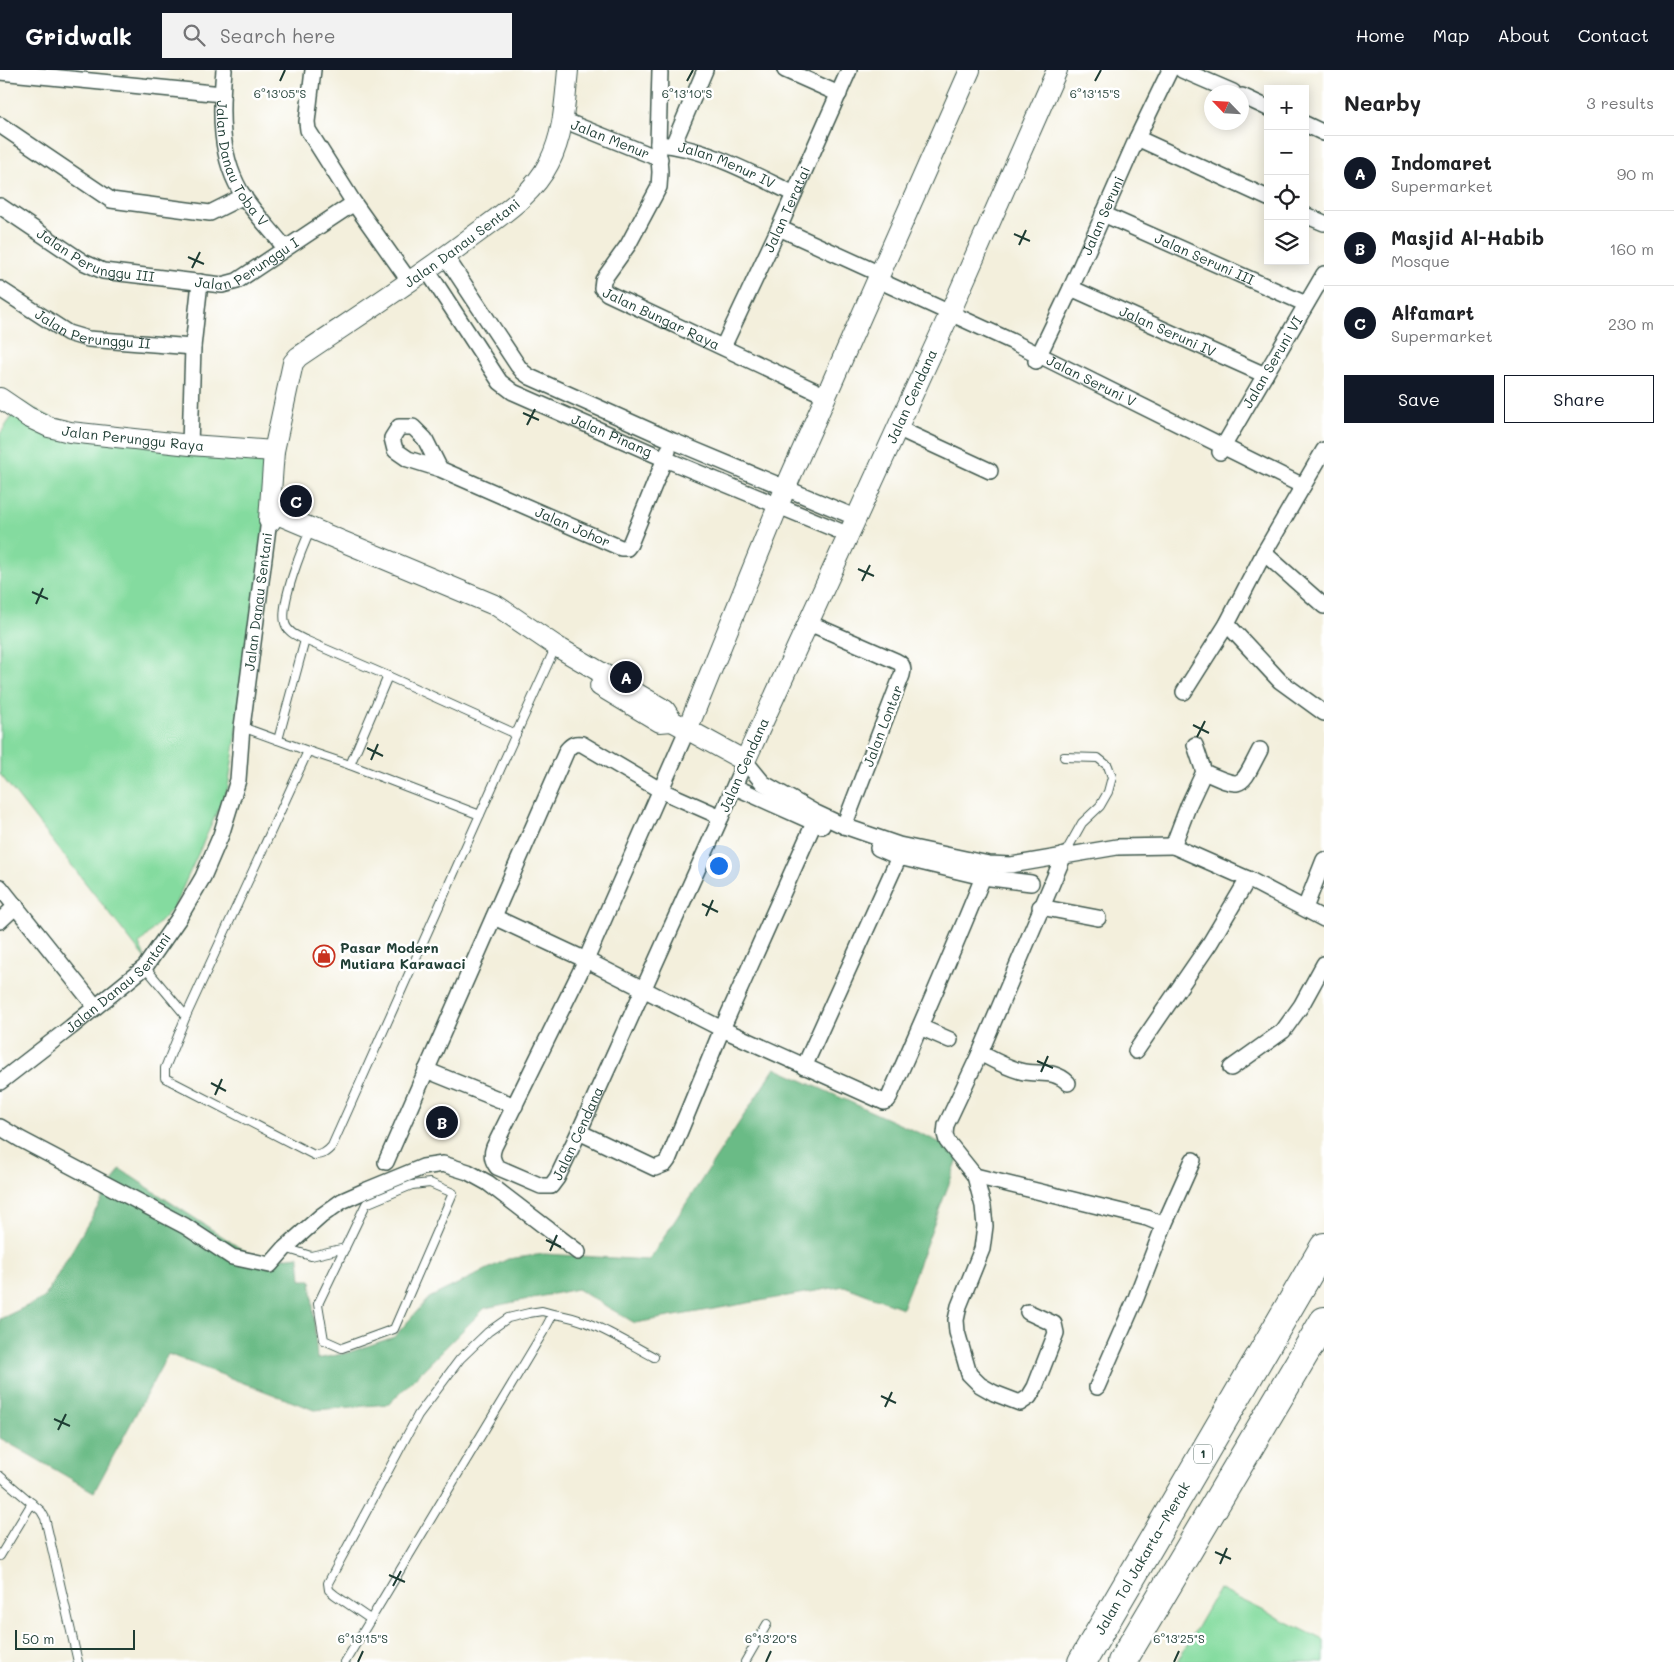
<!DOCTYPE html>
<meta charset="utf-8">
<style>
:root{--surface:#fff;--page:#f2f2f2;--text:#202124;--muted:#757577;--line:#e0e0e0;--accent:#111827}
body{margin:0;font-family:Mali,sans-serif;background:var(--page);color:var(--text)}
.controls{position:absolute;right:15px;top:15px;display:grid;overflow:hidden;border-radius:0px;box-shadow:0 2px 12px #0003}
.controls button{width:45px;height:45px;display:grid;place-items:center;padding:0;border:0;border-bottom:1px solid var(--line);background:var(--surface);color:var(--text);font:25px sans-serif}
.compass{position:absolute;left:1204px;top:15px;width:45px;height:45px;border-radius:50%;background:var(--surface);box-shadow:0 2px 12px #0003;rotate:295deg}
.scale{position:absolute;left:15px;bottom:12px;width:120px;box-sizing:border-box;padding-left:5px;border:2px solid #1f3d34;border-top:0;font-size:14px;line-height:18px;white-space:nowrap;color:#1f3d34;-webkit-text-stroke:4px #fff;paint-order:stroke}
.you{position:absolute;left:718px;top:795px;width:18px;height:18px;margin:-12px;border:4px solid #fff;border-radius:50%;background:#1a73e8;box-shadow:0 0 0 8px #1a73e833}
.badge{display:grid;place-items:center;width:32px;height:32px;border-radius:50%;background:var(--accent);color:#fff;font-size:16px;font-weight:700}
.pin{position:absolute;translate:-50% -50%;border:2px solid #fff;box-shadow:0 1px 5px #0006}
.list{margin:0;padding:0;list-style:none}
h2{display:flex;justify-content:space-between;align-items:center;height:65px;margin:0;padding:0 20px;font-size:21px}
h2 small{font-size:16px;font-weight:400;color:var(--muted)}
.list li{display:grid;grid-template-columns:32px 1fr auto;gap:15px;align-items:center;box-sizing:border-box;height:75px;padding:0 20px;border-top:1px solid var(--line)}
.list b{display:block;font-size:19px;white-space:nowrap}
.list p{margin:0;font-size:16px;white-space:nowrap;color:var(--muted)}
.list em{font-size:16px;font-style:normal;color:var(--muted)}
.actions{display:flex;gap:10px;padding:15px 20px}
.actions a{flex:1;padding:11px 0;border:1px solid var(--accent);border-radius:0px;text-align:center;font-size:18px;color:var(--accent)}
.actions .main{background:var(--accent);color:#fff}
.icon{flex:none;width:28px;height:28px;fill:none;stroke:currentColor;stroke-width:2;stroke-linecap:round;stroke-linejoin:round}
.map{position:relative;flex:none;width:1324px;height:1592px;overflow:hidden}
header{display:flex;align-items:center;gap:30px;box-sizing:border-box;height:70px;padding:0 25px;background:var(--accent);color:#fff}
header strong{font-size:24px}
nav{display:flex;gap:28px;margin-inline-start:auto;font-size:18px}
.search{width:350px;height:45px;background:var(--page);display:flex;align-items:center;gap:12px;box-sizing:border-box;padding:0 18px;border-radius:0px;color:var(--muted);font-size:19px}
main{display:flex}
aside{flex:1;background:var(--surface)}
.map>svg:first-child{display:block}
.green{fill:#84db9f;stroke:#528c6a}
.forest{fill:#6bbb86;stroke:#457c5d}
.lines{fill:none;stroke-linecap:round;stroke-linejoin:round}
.service-casing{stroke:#3f584d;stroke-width:10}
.minor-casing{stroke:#3f584d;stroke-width:18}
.tertiary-casing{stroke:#3f584d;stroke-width:22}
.motorway-casing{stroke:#3f584d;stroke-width:30}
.service{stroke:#fff;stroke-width:8}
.minor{stroke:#fff;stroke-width:15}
.tertiary{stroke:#fff;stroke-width:20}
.motorway{stroke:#fff;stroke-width:28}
.ticks{fill:none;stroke:#1f3d34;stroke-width:2}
.labels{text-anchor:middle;stroke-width:5;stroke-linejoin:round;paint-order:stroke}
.shield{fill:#fff;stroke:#627771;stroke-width:1}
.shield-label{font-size:12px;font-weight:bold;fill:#1f3d34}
.street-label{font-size:14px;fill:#1f3d34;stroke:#fff}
.poi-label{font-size:14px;font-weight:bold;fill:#1f3d34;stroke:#fff;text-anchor:start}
.ticks-label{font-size:12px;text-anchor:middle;fill:#1f3d34;stroke:#fff;stroke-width:5;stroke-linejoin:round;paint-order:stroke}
</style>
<header>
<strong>Gridwalk</strong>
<div class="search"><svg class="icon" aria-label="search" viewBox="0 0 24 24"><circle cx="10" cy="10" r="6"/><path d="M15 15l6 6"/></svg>Search here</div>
<nav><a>Home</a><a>Map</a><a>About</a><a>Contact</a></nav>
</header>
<main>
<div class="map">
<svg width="1324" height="1592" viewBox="0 0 1324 1592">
<rect width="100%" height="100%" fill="#fff"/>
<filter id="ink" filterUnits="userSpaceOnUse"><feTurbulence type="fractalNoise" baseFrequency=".02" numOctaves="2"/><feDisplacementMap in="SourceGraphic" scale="10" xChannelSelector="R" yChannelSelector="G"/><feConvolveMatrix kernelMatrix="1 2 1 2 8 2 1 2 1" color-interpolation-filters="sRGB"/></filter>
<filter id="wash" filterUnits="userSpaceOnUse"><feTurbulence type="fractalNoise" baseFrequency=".0096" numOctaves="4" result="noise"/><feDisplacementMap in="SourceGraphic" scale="20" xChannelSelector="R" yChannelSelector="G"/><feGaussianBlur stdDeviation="1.12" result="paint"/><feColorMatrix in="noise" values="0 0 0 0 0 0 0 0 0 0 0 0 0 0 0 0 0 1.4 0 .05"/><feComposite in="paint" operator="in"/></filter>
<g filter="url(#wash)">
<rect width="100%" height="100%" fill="#f3efdc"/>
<!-- green -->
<g class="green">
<polygon points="22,332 86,366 281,379 228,718 174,837 139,874 146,890 0,704 0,364"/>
<polygon points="1219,1519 1324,1570 1324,1592 1177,1592"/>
</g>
<!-- forest -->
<polygon class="forest" points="775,998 961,1082 902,1238 844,1216 635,1253 577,1219 485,1238 389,1334 314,1340 168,1284 94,1422 0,1368 0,1249 44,1228 120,1099 258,1190 299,1186 301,1210 311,1210 317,1289 347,1283 394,1267 429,1228 508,1189 544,1184 649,1190"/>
</g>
<g filter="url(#ink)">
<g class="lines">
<!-- service casing -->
<g class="service-casing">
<g id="service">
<path d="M311,459C302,478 280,533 285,553C287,562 297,566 305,570L388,606L350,695"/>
<path d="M388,606L516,664L332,1076C326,1083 322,1085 314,1085L165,1008V998L186,946L308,681L350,695L480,745"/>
<polyline points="242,657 308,681"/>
<polyline points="516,664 556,576"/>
<polyline points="278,670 305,570"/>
<polyline points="1064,785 1082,753 1100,736 1108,722 1112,707 1108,696 1098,688 1064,687"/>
<polyline points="145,897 186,946"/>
<polygon points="430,1113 453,1123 394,1259 342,1278 324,1270 318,1234 366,1134 412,1115"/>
<polyline points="285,1178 311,1186 345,1178"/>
<polyline points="0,1406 41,1441 45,1448 78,1592"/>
<polyline points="0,1486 32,1433"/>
<polyline points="370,1549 335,1525 329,1520 328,1513 418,1345 460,1289 488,1262 508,1248 529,1243 542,1241 553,1244"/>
<path d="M345,1592L545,1259L553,1244C589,1248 622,1270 654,1287"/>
<polyline points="745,1592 767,1554"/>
</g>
</g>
<!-- minor casing -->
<g class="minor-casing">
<g id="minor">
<path id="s1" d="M224,0C220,43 219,89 244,127C256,145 272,161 285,178"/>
<polyline points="313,0 307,52 308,60 354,133 410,212"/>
<path id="s2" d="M660,0L658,74L660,102L659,117L628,175L603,210L602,218L607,223L826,326"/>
<polyline points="785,0 839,24"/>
<polyline points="1182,0 1233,22"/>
<polyline points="0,2 222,24"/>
<polyline points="1242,26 1268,38"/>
<path id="s3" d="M563,50L660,89"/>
<polyline points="1305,54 1324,63"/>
<polyline points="0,55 111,130 210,143 244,126"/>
<polyline points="1137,68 1268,128"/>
<path id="s4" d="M658,74C704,77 753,104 794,124"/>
<polyline points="673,75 705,0"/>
<path id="s5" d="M0,136L83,192L103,201L222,215L237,211L354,133"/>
<path id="s6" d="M1103,144L1306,234"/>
<polyline points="1305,145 1324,153"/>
<polyline points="779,158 880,204"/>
<polyline points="446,187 518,296 523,302 530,307 673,371 857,448"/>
<path id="s7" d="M427,200L500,312L513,322L665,389L849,465"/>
<path id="s8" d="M878,210L1011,271L1303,416"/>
<path id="s9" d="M1071,218L1265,305"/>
<path id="s10" d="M0,219L68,263L88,269L193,277"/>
<path id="s11" d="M723,277L779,158L849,0"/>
<path id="s12" d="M1036,291L1071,218L1137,68L1170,0"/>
<polyline points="897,358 990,401"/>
<polyline points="190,375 193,277 200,212"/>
<path id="s13" d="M1220,382L1324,204"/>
<path id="s14" d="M440,399L425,369L413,357H399L392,368L395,380L408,389L440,399L621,478H627L630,474L668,381"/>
<polyline points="1264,483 1324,536"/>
<path d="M809,553L896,591C903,594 904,598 902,605L844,756"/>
<polyline points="1227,554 1280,611 1324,643"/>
<polyline points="1184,622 1227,554 1264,483 1324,380"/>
<path id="s15" d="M687,660L586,890L494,1077C491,1085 492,1090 497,1097L541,1116H551L557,1108L579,1062L721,747L745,691L763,713L816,743L844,756L899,775L989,794L1011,795L1117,777L1173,776"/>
<polyline points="1195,675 1204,702 1189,734 1173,776 1248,809 1324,849"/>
<path d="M1204,702C1244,720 1240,718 1260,680"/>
<polyline points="735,717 822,756"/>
<polyline points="878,778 899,787 983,807"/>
<polyline points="0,817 95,936"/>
<polyline points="1040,837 1098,848"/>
<polyline points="1305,838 1324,790"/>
<path d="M494,847L586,890L722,959L884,1032L888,1030C920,956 953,882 983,807L1031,813"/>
<polyline points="0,851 16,836"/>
<polyline points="920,957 950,970"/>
<polyline points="1136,981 1210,873 1248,809"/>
<path d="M980,983C993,990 1005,997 1020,1001C1038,1006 1053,998 1068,1013"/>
<polyline points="804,997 899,787"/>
<polyline points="1231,998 1283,961 1301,936 1324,894"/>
<polyline points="426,1000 515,1036"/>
<path id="s16" d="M0,1012L71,957L145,897L179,848L203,807L221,765L238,710L242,657L269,450"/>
<polyline points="0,1057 20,1069 185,1156 232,1187 270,1195 285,1178 321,1146 342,1131 367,1120 423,1097 443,1094 468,1102 488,1113 578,1182"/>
<polyline points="579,1062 655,1098 665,1094 668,1090 722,959 814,753"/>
<path d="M386,1092L567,680C572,674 575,673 582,674L660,720L721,747"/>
<polyline points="975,1106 1147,1148 1164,1155 1136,1228 1097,1317"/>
<polyline points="1164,1155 1193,1090"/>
<polyline points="1028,1242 1054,1254 1056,1263 1035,1317 1029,1327 1020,1333 994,1323 980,1315 969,1304 957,1262 956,1250 959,1236 982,1179 985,1156 983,1136 975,1106 947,1071 945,1064 946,1055 980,983 1064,785"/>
</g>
</g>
<!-- tertiary casing -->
<g class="tertiary-casing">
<g id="tertiary">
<path id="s17" d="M0,328L28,347L49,357L70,362L190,375L274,381"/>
<path id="s18" d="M270,441L497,536L556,576L665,640L672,651L745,691L950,243L1057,0"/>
<path id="s19" d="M271,451L269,450L274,381L293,293L298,287C357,247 416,209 473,166C501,145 533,125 549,93C564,64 565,31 568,0"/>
<polyline points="600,616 660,652 672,651"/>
<polyline points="687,660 785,419 970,0"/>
</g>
</g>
<!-- motorway casing -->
<g class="motorway-casing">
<g id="motorway">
<path id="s20" d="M1082,1592L1324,1177"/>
<polyline points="1122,1592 1324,1251"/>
</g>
</g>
<!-- service -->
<use href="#service" class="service"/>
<!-- minor -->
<use href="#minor" class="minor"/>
<!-- tertiary -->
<use href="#tertiary" class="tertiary"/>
<!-- motorway -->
<use href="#motorway" class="motorway"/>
</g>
</g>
<!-- ticks -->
<path class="ticks" d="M280,11L285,0M687,11L693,0M1095,11L1101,0M1014,164L1030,171M1019,175L1026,160M188,187L204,194M192,198L200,182M523,343L539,350M527,355L535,339M858,499L874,506M862,511L870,495M32,522L48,529M36,534L43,518M1193,655L1209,663M1197,667L1205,651M367,678L383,686M371,690L378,674M702,834L718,842M706,846L713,830M1037,991L1053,998M1041,1002L1048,986M211,1013L226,1021M215,1025L222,1009M546,1170L561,1177M550,1181L557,1165M881,1326L896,1333M885,1337L892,1322M54,1349L70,1356M58,1360L66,1344M1215,1482L1231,1489M1220,1494L1227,1478M389,1505L405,1512M393,1516L401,1501M358,1592L363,1581M766,1592L771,1581M1174,1592L1179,1581"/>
<!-- icons -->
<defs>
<g id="shop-ring" transform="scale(1.125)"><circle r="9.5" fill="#fff" stroke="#c8321e" stroke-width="1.5"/><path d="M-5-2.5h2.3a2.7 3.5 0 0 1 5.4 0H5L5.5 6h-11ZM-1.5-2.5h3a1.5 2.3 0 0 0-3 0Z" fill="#c8321e"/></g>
</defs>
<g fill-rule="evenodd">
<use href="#shop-ring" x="324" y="886"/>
</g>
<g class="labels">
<!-- shield labels -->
<rect class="shield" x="1194" y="1374.5" width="18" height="19" rx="4"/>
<g class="shield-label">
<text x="1203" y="1388">1</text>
</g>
<!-- street labels -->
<g class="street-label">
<text dy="5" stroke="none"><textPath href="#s3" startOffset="51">Jalan Menur</textPath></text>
<text dy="5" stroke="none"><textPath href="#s1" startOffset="98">Jalan Danau Toba V</textPath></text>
<text dy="5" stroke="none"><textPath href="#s4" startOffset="72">Jalan Menur IV</textPath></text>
<text dy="5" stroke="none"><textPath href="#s11" startOffset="152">Jalan Teratai</textPath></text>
<text dy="5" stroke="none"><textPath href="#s12" startOffset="160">Jalan Seruni</textPath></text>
<text dy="5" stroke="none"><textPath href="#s19" startOffset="369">Jalan Danau Sentani</textPath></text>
<text dy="5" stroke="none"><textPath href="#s5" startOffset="110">Jalan Perunggu III</textPath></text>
<text dy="5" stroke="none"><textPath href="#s6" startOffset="111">Jalan Seruni III</textPath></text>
<text dy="5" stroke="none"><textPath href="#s5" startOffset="272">Jalan Perunggu I</textPath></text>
<text dy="5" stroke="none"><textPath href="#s2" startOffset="301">Jalan Bungar Raya</textPath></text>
<text dy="5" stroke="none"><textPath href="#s10" startOffset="104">Jalan Perunggu II</textPath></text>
<text dy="5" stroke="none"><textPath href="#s9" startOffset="106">Jalan Seruni IV</textPath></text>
<text dy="5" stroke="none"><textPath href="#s13" startOffset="104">Jalan Seruni VI</textPath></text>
<text dy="5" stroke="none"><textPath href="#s8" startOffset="236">Jalan Seruni V</textPath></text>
<text dy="5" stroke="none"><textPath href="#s18" startOffset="941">Jalan Cendana</textPath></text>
<text dy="5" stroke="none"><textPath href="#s7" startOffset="258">Jalan Pinang</textPath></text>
<text dy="5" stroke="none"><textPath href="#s17" startOffset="142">Jalan Perunggu Raya</textPath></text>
<text dy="5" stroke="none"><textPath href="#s14" startOffset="284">Jalan Johor</textPath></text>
<text dy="5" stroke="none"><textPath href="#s16" startOffset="575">Jalan Danau Sentani</textPath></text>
<text transform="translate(883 656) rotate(-69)" y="5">Jalan Lontar</text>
<text transform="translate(744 695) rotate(-66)" y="5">Jalan Cendana</text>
<text dy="5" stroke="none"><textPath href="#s16" startOffset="155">Jalan Danau Sentani</textPath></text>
<text dy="5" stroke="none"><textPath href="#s15" startOffset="598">Jalan Cendana</textPath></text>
<text dy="5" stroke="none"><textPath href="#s20" startOffset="120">Jalan Tol Jakarta–Merak</textPath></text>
</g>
<!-- poi labels -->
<g class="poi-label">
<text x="340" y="883">Pasar Modern<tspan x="340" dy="16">Mutiara Karawaci</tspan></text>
</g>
</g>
<g class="ticks-label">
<text x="280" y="28">6°13'05"S</text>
<text x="687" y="28">6°13'10"S</text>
<text x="1095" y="28">6°13'15"S</text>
<text x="363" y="1573">6°13'15"S</text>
<text x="771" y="1573">6°13'20"S</text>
<text x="1179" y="1573">6°13'25"S</text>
</g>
</svg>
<div class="controls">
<button>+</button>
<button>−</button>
<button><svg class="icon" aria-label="locate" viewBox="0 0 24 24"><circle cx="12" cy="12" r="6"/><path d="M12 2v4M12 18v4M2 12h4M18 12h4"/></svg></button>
<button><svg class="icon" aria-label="layers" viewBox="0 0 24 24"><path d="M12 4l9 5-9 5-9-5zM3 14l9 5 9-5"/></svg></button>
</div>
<svg class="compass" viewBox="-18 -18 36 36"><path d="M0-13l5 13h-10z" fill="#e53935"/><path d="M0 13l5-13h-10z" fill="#757577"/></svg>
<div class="scale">50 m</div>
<div class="you"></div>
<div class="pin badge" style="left:626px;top:607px">A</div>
<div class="pin badge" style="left:442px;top:1052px">B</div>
<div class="pin badge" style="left:296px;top:431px">C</div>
</div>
<aside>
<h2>Nearby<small>3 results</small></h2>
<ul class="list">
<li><span class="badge">A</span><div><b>Indomaret</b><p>Supermarket</p></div><em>90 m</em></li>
<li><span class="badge">B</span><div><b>Masjid Al-Habib</b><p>Mosque</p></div><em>160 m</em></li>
<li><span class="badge">C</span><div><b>Alfamart</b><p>Supermarket</p></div><em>230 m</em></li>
</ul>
<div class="actions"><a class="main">Save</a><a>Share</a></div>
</aside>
</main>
